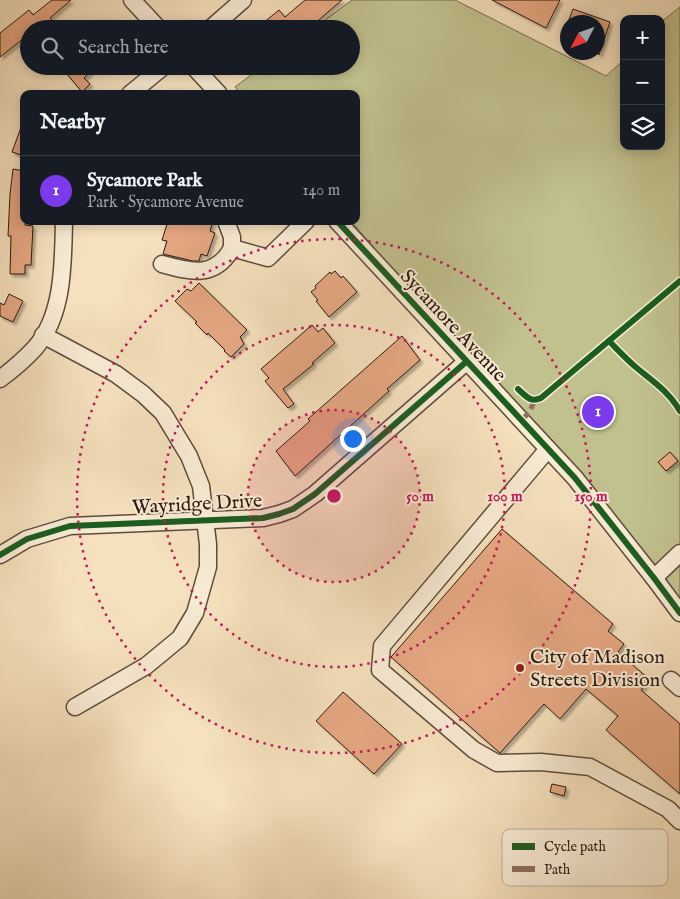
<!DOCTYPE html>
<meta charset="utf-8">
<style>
:root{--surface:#171b24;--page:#20242c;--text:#f1f3f6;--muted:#9ea1a6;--line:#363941;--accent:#7c3aed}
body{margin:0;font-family:"IM FELL English",serif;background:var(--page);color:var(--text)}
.controls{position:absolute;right:15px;top:15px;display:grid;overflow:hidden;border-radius:10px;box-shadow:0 2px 12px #0003}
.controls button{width:45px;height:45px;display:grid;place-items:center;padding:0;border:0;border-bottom:1px solid var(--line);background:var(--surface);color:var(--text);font:25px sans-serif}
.compass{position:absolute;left:560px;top:15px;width:45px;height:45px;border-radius:50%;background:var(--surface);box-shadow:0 2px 12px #0003;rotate:228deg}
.you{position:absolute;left:352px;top:438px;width:18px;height:18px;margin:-12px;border:4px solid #fff;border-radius:50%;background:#1a73e8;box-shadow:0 0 0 8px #1a73e833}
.badge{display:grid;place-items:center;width:32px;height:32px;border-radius:50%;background:var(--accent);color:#fff;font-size:16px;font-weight:700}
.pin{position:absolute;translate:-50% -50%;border:2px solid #fff;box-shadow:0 1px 5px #0006}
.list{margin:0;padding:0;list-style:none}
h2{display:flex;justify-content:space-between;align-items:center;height:65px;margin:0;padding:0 20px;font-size:21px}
h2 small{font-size:16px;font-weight:400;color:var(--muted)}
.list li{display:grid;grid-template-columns:32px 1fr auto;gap:15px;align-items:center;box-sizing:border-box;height:70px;padding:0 20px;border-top:1px solid var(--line)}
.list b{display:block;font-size:19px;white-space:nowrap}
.list p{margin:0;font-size:16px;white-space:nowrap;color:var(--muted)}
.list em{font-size:16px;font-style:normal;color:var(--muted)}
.icon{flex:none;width:28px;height:28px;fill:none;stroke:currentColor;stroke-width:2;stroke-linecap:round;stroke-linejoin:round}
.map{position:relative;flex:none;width:680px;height:899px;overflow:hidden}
.search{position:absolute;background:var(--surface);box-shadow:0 2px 12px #0003;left:20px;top:20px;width:340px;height:55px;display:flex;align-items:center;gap:12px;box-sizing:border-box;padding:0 18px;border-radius:28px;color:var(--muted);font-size:19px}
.panel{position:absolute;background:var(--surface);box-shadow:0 2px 12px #0003;left:20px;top:90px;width:340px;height:135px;border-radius:10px}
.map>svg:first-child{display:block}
.green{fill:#c1c18e;stroke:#766e4e}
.building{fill:#e6a883;stroke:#2c1a0f;filter:url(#shadow)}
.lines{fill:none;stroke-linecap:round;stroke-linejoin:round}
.minor-casing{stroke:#5e4c3b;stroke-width:19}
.minor{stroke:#f9ecd5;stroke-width:16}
.quiet{stroke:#8d6e63;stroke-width:5;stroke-dasharray:10 5;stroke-linecap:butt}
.cycleway-casing{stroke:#f9ecd5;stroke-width:9}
.cycleway{stroke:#1b5e20;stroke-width:6}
.ring{fill:none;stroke:#c2185b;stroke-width:2.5;stroke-dasharray:2.5 5}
.poi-dot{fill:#8f2418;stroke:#f9ecd5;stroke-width:2}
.labels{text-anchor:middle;stroke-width:4;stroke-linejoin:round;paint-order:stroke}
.street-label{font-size:20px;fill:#2c1a0f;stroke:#f9ecd5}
.poi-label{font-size:20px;fill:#2c1a0f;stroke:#f9ecd5;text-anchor:start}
.key{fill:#f9ecd5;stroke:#bcad9a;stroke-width:1}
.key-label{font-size:14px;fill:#2c1a0f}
.centre{fill:#c2185b;stroke:#f9ecd5;stroke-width:2.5}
.ring-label{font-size:15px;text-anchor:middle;font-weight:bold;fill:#c2185b;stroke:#f9ecd5;stroke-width:4;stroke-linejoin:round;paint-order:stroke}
</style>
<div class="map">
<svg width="680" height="899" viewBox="0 0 680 899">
<defs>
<filter id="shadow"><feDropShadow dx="3" dy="3" stdDeviation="1" flood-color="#0004"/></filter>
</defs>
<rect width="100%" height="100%" fill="#f6e1be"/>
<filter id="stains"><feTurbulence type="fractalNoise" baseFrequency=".004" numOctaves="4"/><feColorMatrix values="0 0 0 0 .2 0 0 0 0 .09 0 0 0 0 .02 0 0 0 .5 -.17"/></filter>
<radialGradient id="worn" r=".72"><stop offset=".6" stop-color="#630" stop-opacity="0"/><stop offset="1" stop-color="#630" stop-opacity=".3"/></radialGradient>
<!-- green -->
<polygon class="green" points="352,0 455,0 606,76 624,60 624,146 661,146 661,22 680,7 680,603 351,221 356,221 356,94 241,94 235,87 263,66 351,66 351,29 313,29"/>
<!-- building -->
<g class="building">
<polygon points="52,0 71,0 50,18 53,21 43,29 29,29 29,34 0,57 0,33 29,10 33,15"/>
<polygon points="305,0 342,0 313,25 309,21 300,29 267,29 262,24 279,10 285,17"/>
<polygon points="492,0 560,0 546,28"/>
<polygon points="573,9 610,22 599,55 598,54 598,22 568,22"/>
<polygon points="74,66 97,66 84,78 90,84 82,92 66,73"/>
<polygon points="23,122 24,122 24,156 12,152"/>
<polygon points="13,169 24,171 24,221 26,221 25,225 33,226 31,265 25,265 25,274 10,274 11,236 8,236 10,194"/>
<polygon points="168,221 213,221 210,231 215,233 207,256 201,254 199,261 193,261 163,254 167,241 162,240"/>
<polygon points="335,271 341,278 343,276 357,292 329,317 316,301 318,300 311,292 316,288 315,286 330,272 331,274"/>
<polygon points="199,283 247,330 240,337 244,344 231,357 224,351 225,350 208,333 207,335 195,323 197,322 175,301 187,289 191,291"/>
<polygon points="9,294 23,301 13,322 0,316 0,303 4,305"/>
<polygon points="312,325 318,332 323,328 335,343 312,363 314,364 283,389 294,404 288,408 265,381 269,378 261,369"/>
<polygon points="402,336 420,360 387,389 389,391 295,476 276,451 310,421 308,419"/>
<polygon points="670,452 678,461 666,471 658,462"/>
<polygon points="502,529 613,624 608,631 624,644 618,652 650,680 641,690 680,724 680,794 606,730 618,716 586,689 560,719 544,704 500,753 391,657"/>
<polygon points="343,692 402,744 374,774 316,721"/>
<polygon points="552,784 566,787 564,796 550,792"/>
</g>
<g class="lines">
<!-- minor casing -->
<g class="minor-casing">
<g id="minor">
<polyline points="132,0 159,29"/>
<polyline points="210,29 243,0"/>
<polyline points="193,66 219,94"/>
<polyline points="130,94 164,66"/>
<polyline points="226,221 232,237 232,248"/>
<polyline points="337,221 575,478 654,578 680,613"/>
<path d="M162,264C190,272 215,279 232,248L268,258L306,221"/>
<polyline points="43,335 116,374 143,394 163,413 189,456 201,486 208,544 208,567 195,613 180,638 146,666 75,707"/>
<path d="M0,379C12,370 25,359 35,348C64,315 63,263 64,221"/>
<polyline points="548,449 382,646 380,670 474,750 497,763 541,762 590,767 668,809 680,821"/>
<polyline points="0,555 27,539 70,526 263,518 279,514 293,509 315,494 466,362"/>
<polyline points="654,578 680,553"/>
<polyline points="671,680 680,688"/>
</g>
</g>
<!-- minor -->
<use href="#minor" class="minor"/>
<!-- quiet -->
<polyline class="quiet" points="521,420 529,413 535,400"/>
<!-- cycleway casing -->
<g class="cycleway-casing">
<g id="cycleway">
<polyline points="337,221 575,478 654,578 680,613"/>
<path d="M609,341C618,350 627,360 638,369C654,382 669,392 680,411"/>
<path d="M518,389C526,396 530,403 541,398L680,281"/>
<polyline points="0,555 27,539 70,526 263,518 279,514 293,509 315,494 466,362"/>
</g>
</g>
<!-- cycleway -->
<use href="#cycleway" class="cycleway"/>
</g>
<!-- distance rings -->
<circle cx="334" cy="496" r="86" fill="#c2185b" fill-opacity=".12"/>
<g class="ring">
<circle cx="334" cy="496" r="86"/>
<circle cx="334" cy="496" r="171"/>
<circle cx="334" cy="496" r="257"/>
</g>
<!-- markers -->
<circle class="poi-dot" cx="520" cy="668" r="5"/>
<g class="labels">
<!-- street labels -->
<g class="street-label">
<text transform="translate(454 325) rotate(47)" y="7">Sycamore Avenue</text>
<text transform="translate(197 503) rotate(-3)" y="7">Wayridge Drive</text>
</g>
<!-- poi labels -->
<g class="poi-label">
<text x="530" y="663">City of Madison<tspan x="530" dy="23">Streets Division</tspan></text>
</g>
</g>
<!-- legend -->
<rect x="502" y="829" width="166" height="57" rx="8" class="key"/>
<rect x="512" y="843" width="23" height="7" fill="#1b5e20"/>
<rect x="512" y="866" width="23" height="6" fill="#8d6e63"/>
<g class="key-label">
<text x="544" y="851">Cycle path</text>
<text x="544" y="874">Path</text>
</g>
<circle cx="334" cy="496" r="8" class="centre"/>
<g class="ring-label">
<text x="420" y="501">50 m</text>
<text x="505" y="501">100 m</text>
<text x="591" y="501">150 m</text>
</g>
<rect width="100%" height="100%" filter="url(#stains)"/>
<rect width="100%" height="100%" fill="url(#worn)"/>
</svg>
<div class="controls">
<button>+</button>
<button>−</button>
<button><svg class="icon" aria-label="layers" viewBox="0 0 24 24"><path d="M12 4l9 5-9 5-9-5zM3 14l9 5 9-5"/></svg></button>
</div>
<svg class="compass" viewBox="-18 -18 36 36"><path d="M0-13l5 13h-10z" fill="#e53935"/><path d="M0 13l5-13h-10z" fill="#9ea1a6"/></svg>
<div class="you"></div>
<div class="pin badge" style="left:598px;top:412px">1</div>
<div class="search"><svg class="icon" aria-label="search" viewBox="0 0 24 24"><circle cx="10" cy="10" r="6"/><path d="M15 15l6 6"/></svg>Search here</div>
<section class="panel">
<h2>Nearby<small></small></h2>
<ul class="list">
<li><span class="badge">1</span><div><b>Sycamore Park</b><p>Park · Sycamore Avenue</p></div><em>140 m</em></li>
</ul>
</section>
</div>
